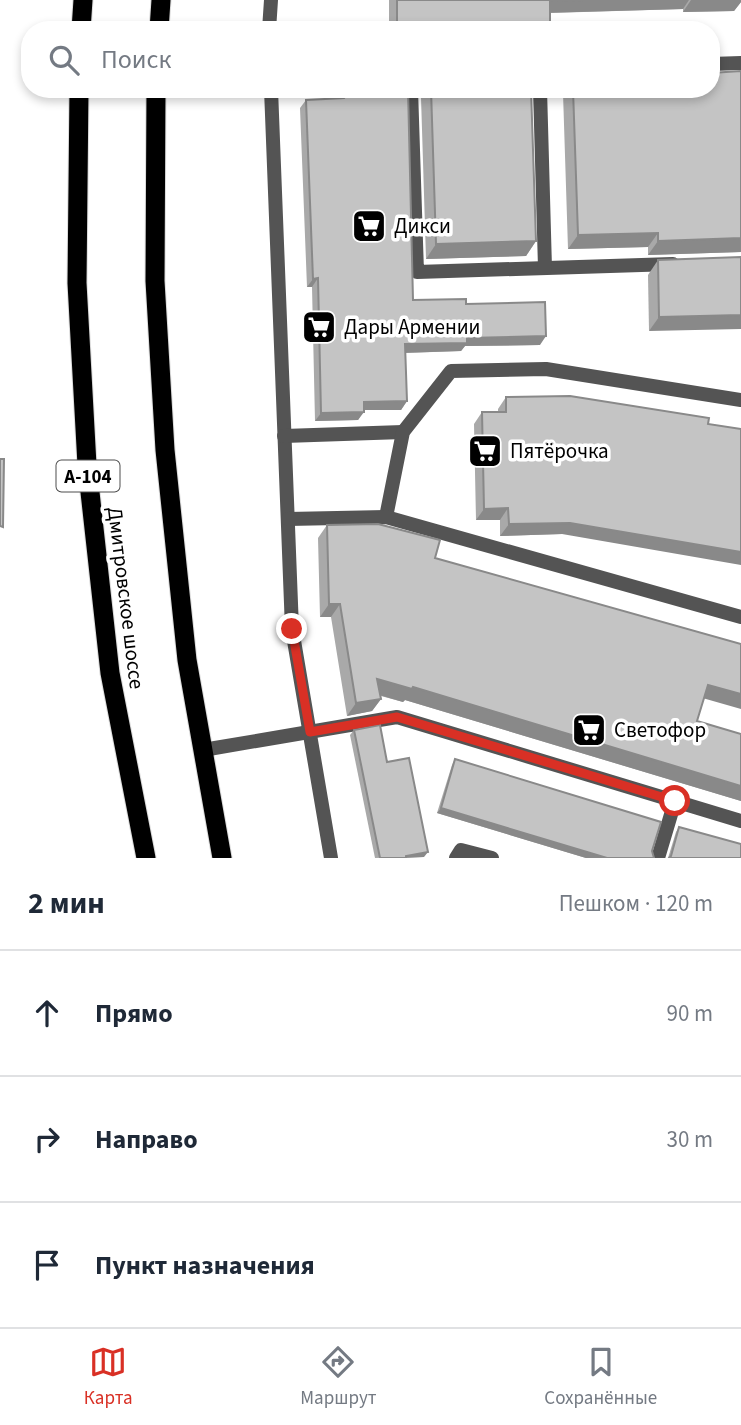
<!DOCTYPE html>
<html lang="ru">
<meta charset="utf-8">
<style>
:root{--surface:#fff;--page:#f6f6f7;--text:#1f2937;--muted:#747a83;--line:#e0e1e3;--accent:#d93025}
body{margin:0;font-family:"Source Sans 3",sans-serif;background:var(--page);color:var(--text)}
.stop{position:absolute;width:21px;height:21px;margin:-16px;border:5px solid #d93025;border-radius:50%;background:#fff}
.stop.end{background:#d93025;border-color:#fff;box-shadow:0 2px 7px #0008}
.list{margin:0;padding:0;list-style:none}
h2{display:flex;justify-content:space-between;align-items:center;height:91px;margin:0;padding:0 28px;font-size:30px}
h2 small{font-size:23px;font-weight:400;color:var(--muted)}
.list li{display:grid;grid-template-columns:46px 1fr auto;gap:21px;align-items:center;box-sizing:border-box;height:126px;padding:0 28px;border-top:2px solid var(--line)}
.list b{display:block;font-size:26px;white-space:nowrap}
.list em{font-size:23px;font-style:normal;color:var(--muted)}
.icon{flex:none;width:38px;height:38px;fill:none;stroke:currentColor;stroke-width:2;stroke-linecap:round;stroke-linejoin:round}
.map{position:relative;flex:none;width:741px;height:858px;overflow:hidden}
.search{position:absolute;background:var(--surface);box-shadow:0 4px 10px #0003;left:21px;right:21px;top:21px;height:77px;display:flex;align-items:center;gap:18px;box-sizing:border-box;padding:0 24px;border-radius:28px;color:var(--muted);font-size:26px}
.sheet{height:469px;background:var(--surface)}
nav{display:flex;justify-content:space-around;align-items:center;box-sizing:border-box;height:98px;border-top:2px solid var(--line);background:var(--surface);font-size:19px;color:var(--muted)}
nav a{display:grid;justify-items:center;gap:4px}
nav .on{color:var(--accent)}
.map>svg:first-child{display:block}
.lines{fill:none;stroke-linecap:round;stroke-linejoin:round}
.trunk-casing{stroke:#dbdbdb;stroke-width:21}
.service{stroke:#545454;stroke-width:14}
.trunk{stroke:#000;stroke-width:19}
.wall{fill:#a9a9a9}
.shaded-wall{fill:#898989}
.building{fill:#c4c4c4;stroke:#898989;stroke-width:2}
.route{stroke:#d93025;stroke-width:9}
.labels{text-anchor:middle;stroke-width:7;stroke-linejoin:round;paint-order:stroke}
.shield{fill:#fff;stroke:#4c4c4c;stroke-width:2}
.shield-label{font-size:19px;font-weight:bold;fill:#000}
.poi-label{font-size:21px;fill:#000;stroke:#fff;text-anchor:start}
.street-label{font-size:21px;fill:#000;stroke:#fff}
</style>
<div class="map">
<svg width="741" height="858" viewBox="0 0 741 858">
<rect width="100%" height="100%" fill="#fff"/>
<g class="lines">
<!-- trunk casing -->
<g class="trunk-casing">
<g id="trunk">
<polyline points="81,30 83,0"/>
<polyline points="159,30 161,0"/>
<polyline points="79,89 77,283 87,465 110,673 146,858"/>
<polyline points="156,89 155,281 165,450 187,660 222,858"/>
</g>
</g>
<!-- service -->
<g class="service">
<polyline points="269,30 271,0"/>
<polyline points="711,64 741,63"/>
<polyline points="271,89 292,629 331,858"/>
<polyline points="411,89 417,272 673,264"/>
<polyline points="540,89 545,268"/>
<polyline points="284,436 403,432"/>
<polyline points="386,517 403,432 451,371 546,369 741,400"/>
<polyline points="288,519 386,517 741,617"/>
<polyline points="203,750 397,717 741,821"/>
<polyline points="456,858 461,850 492,858"/>
<polyline points="658,858 675,801"/>
</g>
<!-- trunk -->
<use href="#trunk" class="trunk"/>
</g>
<!-- wall -->
<g class="wall">
<polygon points="389,0 741,0 741,2 734,11 683,12 683,9 550,13 545,30 389,30"/>
<polygon points="426,89 531,89 536,241 526,256 426,259 421,97"/>
<polygon points="565,89 711,89 741,252 648,255 648,247 568,249 563,93"/>
<polygon points="306,100 413,300 466,304 540,345 465,346 461,351 405,353 407,401 401,410 364,410 358,420 315,421 312,287 307,287 300,108"/>
<polygon points="741,257 649,331 648,275 658,260"/>
<polygon points="506,397 562,534 500,536 500,520 476,520 474,424 482,412 498,412 498,409"/>
<polygon points="327,525 435,558 704,699 697,721 741,734 741,801 405,700 403,702 381,696 381,699 372,711 347,716 331,617 320,617 318,538"/>
<polygon points="354,730 387,762 424,857 375,858 350,735"/>
<polygon points="455,759 652,851 654,858 586,858 437,813 452,765"/>
<polygon points="679,827 741,844 668,858 676,832"/>
</g>
<!-- shaded-wall -->
<g class="shaded-wall">
<polygon points="588,0 689,0 683,9 541,13 550,1"/>
<polygon points="691,0 741,0 741,2 734,11 683,12"/>
<polygon points="550,23 545,30 394,30 397,25"/>
<polygon points="658,233 648,247 568,249 578,235"/>
<polygon points="741,238 741,252 648,255 658,241"/>
<polygon points="536,241 526,256 426,259 436,244"/>
<polygon points="318,278 312,287 307,287 313,279"/>
<polygon points="741,315 741,329 649,331 659,317"/>
<polygon points="546,336 540,345 465,346 461,351 399,353 405,344 467,338"/>
<polygon points="407,401 401,410 358,410 364,402"/>
<polygon points="364,412 358,420 315,421 321,413"/>
<polygon points="508,508 500,520 476,520 484,509"/>
<polygon points="570,523 741,552 741,565 562,534 500,536 509,524"/>
<polygon points="329,604 340,604 331,617 320,617"/>
<polygon points="377,679 413,687 741,786 741,801 405,700 403,702 369,692"/>
<polygon points="708,685 741,694 741,709 699,697"/>
<polygon points="381,699 372,711 347,716 356,703"/>
<polygon points="441,808 607,858 586,858 437,813"/>
<polygon points="428,852 424,857 405,858 406,856"/>
</g>
<!-- building -->
<g class="building">
<polygon points="397,0 588,0 550,1 550,23 397,25"/>
<polygon points="741,71 741,238 658,241 658,233 578,235 573,89 711,89 711,73"/>
<polygon points="351,89 408,89 413,300 466,299 466,304 545,302 546,336 467,338 467,343 405,344 407,401 364,402 364,412 321,413 318,278 313,279 306,100 344,98"/>
<polygon points="431,89 531,89 536,241 436,244"/>
<polygon points="741,257 741,315 659,317 658,260"/>
<polygon points="570,396 709,418 708,424 741,429 741,552 570,523 509,524 508,508 484,509 482,412 506,412 506,397"/>
<polygon points="0,459 4,459 3,527 0,526"/>
<polygon points="378,524 440,540 435,558 741,644 741,694 708,685 697,721 741,734 741,786 413,687 412,689 377,679 381,699 356,703 340,604 329,604 327,525"/>
<polygon points="380,725 387,762 409,758 428,852 406,856 406,858 380,858 354,730"/>
<polygon points="455,759 661,822 652,851 654,858 607,858 441,808"/>
<polygon points="679,827 741,844 741,858 669,858 671,856"/>
</g>
<g class="lines">
<!-- route -->
<polyline class="route" points="292,629 310,732 397,717 675,801"/>
</g>
<!-- icons -->
<defs>
<g id="supermarket-square" transform="scale(1.75)"><rect x="-9" y="-9" width="18" height="18" rx="4" fill="#000" stroke="#fff"/><path d="M-6-5.5h2.5l.6 2H6L4.5 2H-2.5L-4.4-4H-6ZM-1.5 3.2a1.3 1.3 0 1 0 .1 0ZM3 3.2a1.3 1.3 0 1 0 .1 0Z" fill="#fff"/></g>
</defs>
<g fill-rule="evenodd">
<use href="#supermarket-square" x="369" y="226"/>
<use href="#supermarket-square" x="319" y="327"/>
<use href="#supermarket-square" x="485" y="451"/>
<use href="#supermarket-square" x="589" y="730"/>
</g>
<g class="labels">
<!-- shield labels -->
<rect class="shield" x="56.5" y="460.5" width="63" height="31" rx="5"/>
<g class="shield-label">
<text x="88" y="483">А-104</text>
</g>
<!-- poi labels -->
<g class="poi-label">
<text x="394" y="233">Дикси</text>
<text x="344" y="334">Дары Армении</text>
<text x="510" y="458">Пятёрочка</text>
<text x="614" y="737">Светофор</text>
</g>
<!-- street labels -->
<g class="street-label">
<text transform="translate(126 598) rotate(83)" y="7">Дмитровское шоссе</text>
</g>
</g>
</svg>
<div class="stop" style="left:675px;top:801px"></div>
<div class="stop end" style="left:292px;top:629px"></div>
<div class="search"><svg class="icon" aria-label="search" viewBox="0 0 24 24"><circle cx="10" cy="10" r="6"/><path d="M15 15l6 6"/></svg>Поиск</div>
</div>
<section class="sheet">
<h2>2 мин<small>Пешком · 120 m</small></h2>
<ul class="list">
<li><svg class="icon" aria-label="ahead" viewBox="0 0 24 24"><path d="M12 20V5M6 11l6-6 6 6"/></svg><div><b>Прямо</b></div><em>90 m</em></li>
<li><svg class="icon" aria-label="right" viewBox="0 0 24 24"><path d="M7 20v-9h11M14 6l5 5-5 5"/></svg><div><b>Направо</b></div><em>30 m</em></li>
<li><svg class="icon" aria-label="arrive" viewBox="0 0 24 24"><path d="M6 21V4h12l-3 4 3 4H6"/></svg><div><b>Пункт назначения</b></div></li>
</ul>
</section>
<nav>
<a class="on"><svg class="icon" aria-label="map" viewBox="0 0 24 24"><path d="M3 6l6-2 6 2 6-2v14l-6 2-6-2-6 2zM9 4v14M15 6v14"/></svg>Карта</a>
<a><svg class="icon" aria-label="directions" viewBox="0 0 24 24"><path d="M12 3l9 9-9 9-9-9zM9 14v-3h6M13 9l2 2-2 2"/></svg>Маршрут</a>
<a><svg class="icon" aria-label="saved" viewBox="0 0 24 24"><path d="M7 4h10v16l-5-4-5 4z"/></svg>Сохранённые</a>
</nav>
